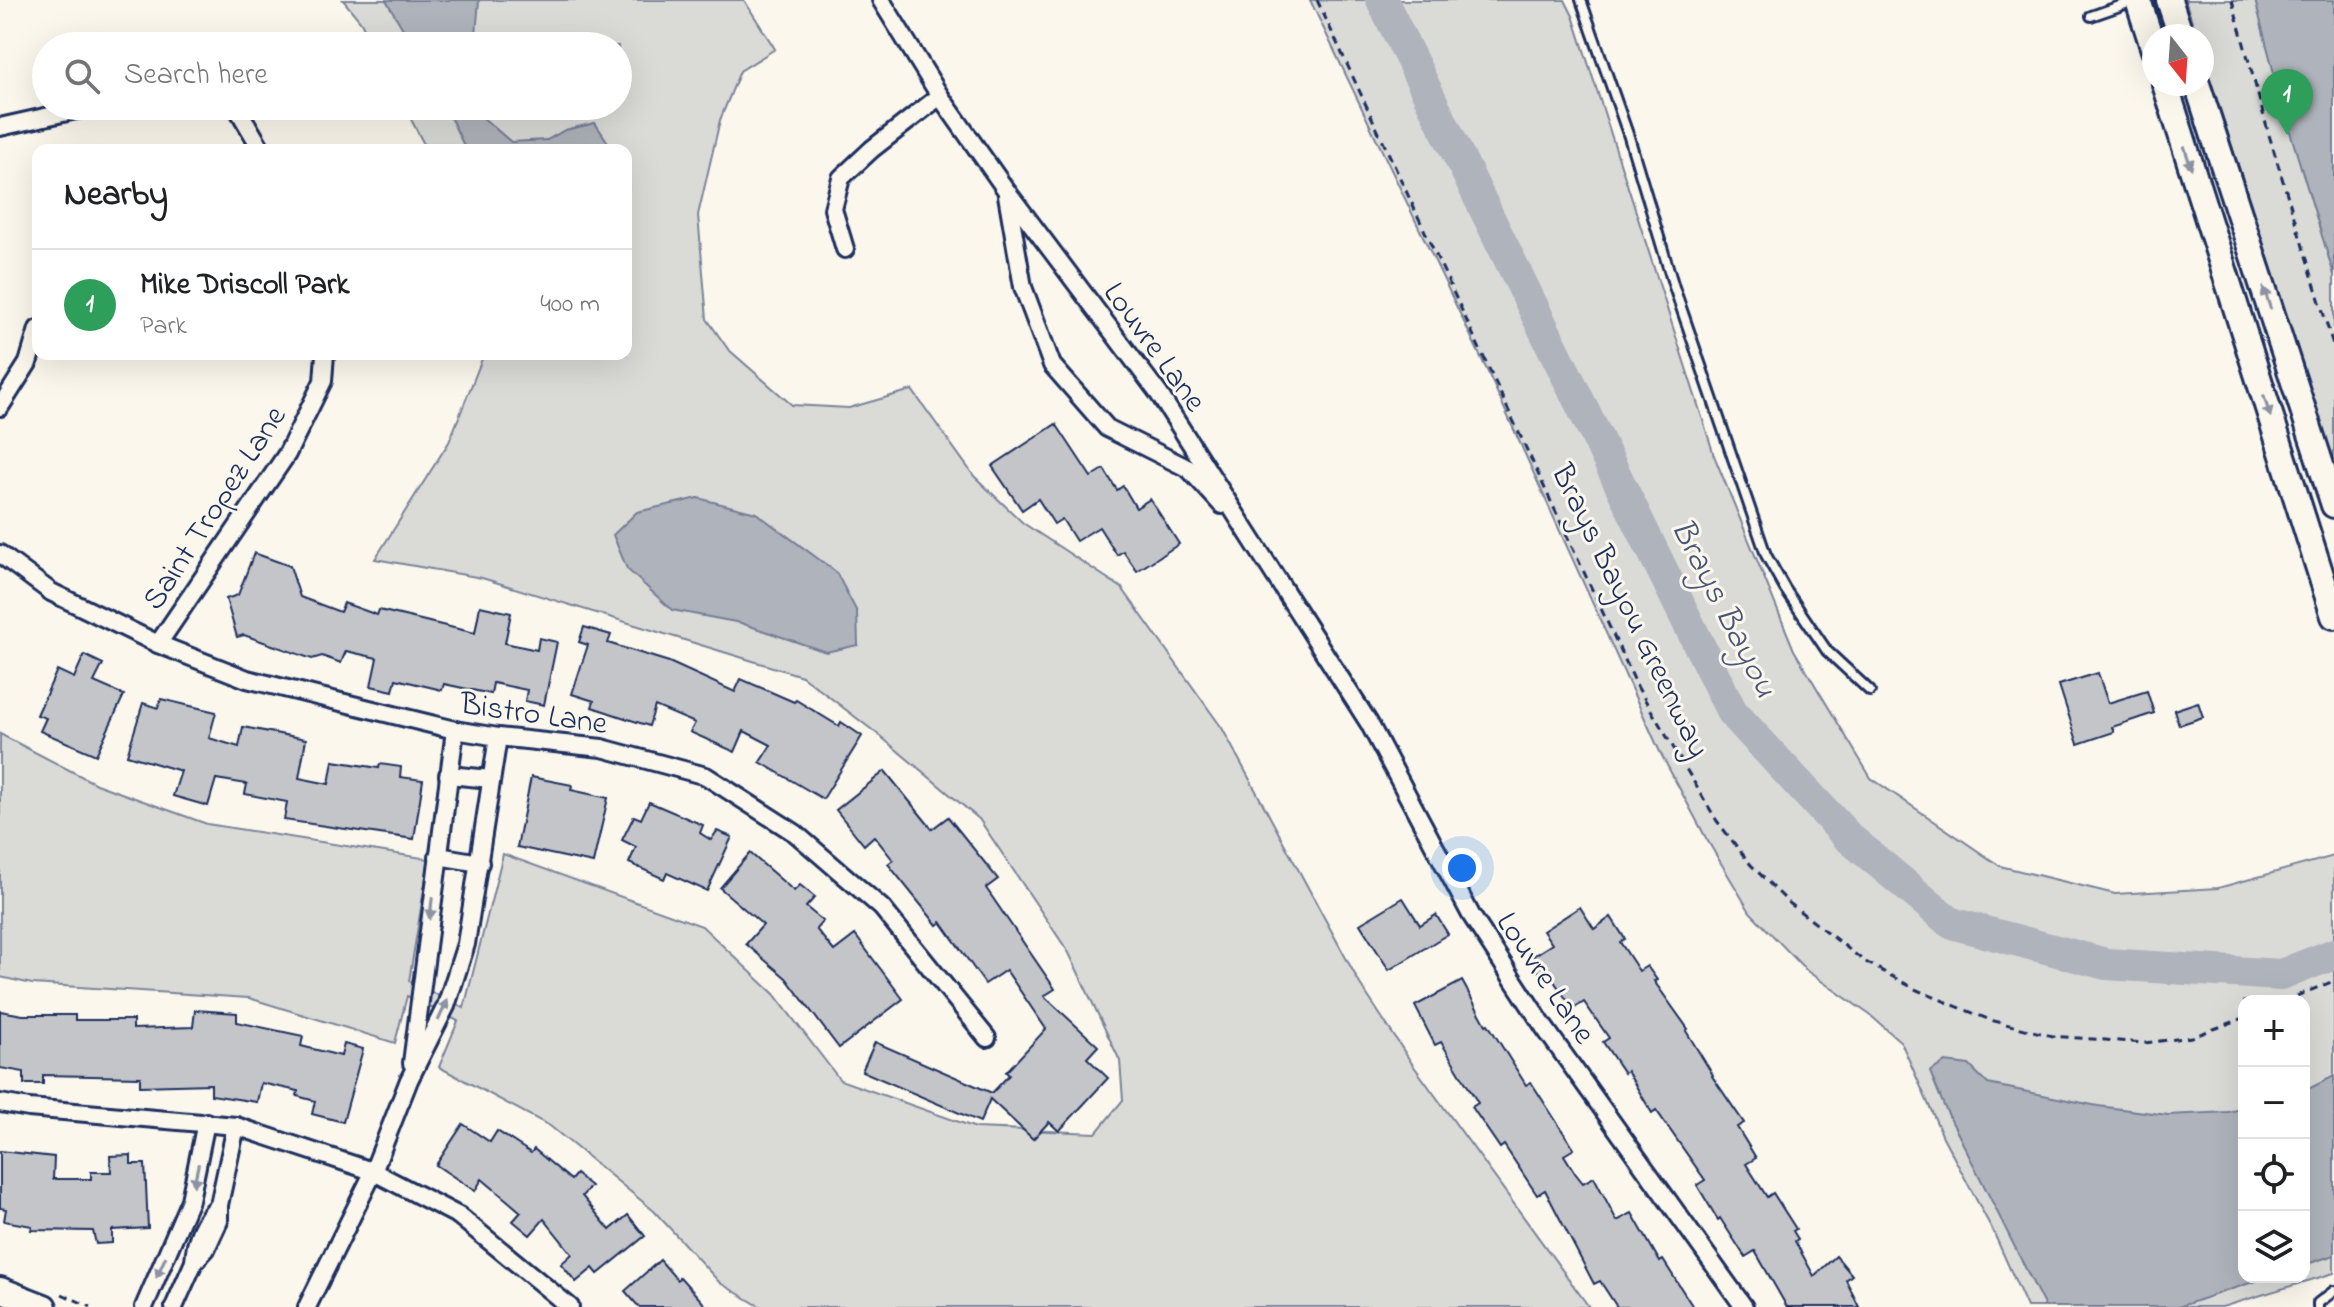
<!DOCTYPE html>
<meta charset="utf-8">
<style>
:root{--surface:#fff;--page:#f6f6f6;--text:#202124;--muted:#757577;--line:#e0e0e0;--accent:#d93025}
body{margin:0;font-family:"Indie Flower",sans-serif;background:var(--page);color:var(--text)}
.controls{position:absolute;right:24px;bottom:24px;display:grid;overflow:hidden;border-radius:16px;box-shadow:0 8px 32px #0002}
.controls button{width:72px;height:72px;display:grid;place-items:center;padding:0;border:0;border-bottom:2px solid var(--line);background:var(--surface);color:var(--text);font:40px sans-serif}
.compass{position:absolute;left:2142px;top:24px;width:72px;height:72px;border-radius:50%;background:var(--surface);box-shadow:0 8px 32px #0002;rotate:163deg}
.you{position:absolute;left:1462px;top:868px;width:28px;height:28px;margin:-20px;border:6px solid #fff;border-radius:50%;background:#1a73e8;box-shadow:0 0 0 12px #1a73e833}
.badge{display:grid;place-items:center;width:52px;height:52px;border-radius:50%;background:var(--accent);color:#fff;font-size:26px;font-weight:700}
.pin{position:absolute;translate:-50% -66px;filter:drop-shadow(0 2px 4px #0008)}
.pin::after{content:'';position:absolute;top:42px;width:28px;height:24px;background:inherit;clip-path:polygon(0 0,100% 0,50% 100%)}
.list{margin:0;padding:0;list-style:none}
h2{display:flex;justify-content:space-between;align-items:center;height:104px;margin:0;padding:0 32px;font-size:34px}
h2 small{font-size:26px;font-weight:400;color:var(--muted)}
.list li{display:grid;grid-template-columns:52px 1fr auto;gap:24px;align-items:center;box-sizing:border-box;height:112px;padding:0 32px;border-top:2px solid var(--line)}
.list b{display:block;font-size:30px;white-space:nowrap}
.list p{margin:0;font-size:26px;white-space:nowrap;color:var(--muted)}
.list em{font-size:26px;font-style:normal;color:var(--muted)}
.icon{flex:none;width:44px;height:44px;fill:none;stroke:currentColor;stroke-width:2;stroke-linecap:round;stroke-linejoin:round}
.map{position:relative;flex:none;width:2334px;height:1307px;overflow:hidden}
.search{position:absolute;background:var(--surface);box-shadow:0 8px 32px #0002;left:32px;top:32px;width:600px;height:88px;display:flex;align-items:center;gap:20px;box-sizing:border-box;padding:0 28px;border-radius:44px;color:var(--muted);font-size:30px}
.panel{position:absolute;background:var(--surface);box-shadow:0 8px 32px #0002;left:32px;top:144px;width:600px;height:216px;border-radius:16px}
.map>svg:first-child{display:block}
.green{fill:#dadad7;stroke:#7a849a;stroke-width:2;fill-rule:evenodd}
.water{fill:#afb3bb;stroke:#747e96;stroke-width:2}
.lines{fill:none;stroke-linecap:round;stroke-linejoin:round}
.river{stroke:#afb3bb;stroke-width:32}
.building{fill:#c3c5c9;stroke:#1b2f5e;stroke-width:2}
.service-casing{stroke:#1b2f5e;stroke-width:14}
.minor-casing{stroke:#1b2f5e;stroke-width:22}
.secondary-casing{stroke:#1b2f5e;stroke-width:30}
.path{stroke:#1b2f5e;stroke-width:3;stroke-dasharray:8 6;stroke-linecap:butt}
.service{stroke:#fbf7ec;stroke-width:8}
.minor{stroke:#fbf7ec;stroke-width:16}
.secondary{stroke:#fbf7ec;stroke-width:24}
.oneway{fill:#8b93a5}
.labels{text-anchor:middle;stroke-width:6;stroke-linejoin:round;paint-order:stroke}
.street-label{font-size:32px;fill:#1b2f5e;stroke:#fbf7ec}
.water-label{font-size:34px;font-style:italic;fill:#47577a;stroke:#fbf7ec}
</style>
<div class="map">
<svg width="2334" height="1307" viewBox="0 0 2334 1307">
<rect width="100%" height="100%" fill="#fbf7ec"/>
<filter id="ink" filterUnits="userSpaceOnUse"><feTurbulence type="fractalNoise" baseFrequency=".0125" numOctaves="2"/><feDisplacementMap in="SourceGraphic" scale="16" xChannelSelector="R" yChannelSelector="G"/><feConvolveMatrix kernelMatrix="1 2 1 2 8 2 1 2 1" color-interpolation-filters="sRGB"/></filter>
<g filter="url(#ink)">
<!-- green -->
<g class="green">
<polygon points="343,0 744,0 775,49 740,71 720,120 698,215 707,319 728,349 792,405 849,408 912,390 974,476 1023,523 1122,588 1222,728 1360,984 1413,1065 1589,1307 761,1307 720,1283 654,1211 550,1126 439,1067 458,1021 407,996 395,1043 249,998 32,984 0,977 0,734 96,784 207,824 429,859 409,981 464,1008 503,854 702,926 774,994 840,1080 976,1128 1096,1133 1123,1100 1120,1061 1069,953 979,819 880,736 802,676 482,578 375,559 449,442 484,354 626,354 626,150 427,150 404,106 618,106 618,46 373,46 361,22"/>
<path d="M1310,0H1565L1573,16L1715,458L1794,650L1871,778L2000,866L2115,894L2218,888L2334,856V1273L2222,1307H2027L1993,1231L1943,1137L1901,1042L1870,1015L1807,971L1750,912L1706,838L1660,752L1486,368ZM2244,1001H2304V1277H2244Z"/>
<polygon points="2185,0 2334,0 2334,463 2202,53 2202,36 2197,36"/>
</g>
<!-- water -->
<g class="water">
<polygon points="386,0 479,0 475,46 413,46"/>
<polygon points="2255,0 2334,0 2334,275 2284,112"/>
<polygon points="445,106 480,106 481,116 511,142 547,140 565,130 595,123 613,150 466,150"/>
<polygon points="698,498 756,513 836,572 857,612 858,645 826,652 741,623 672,610 627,569 613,535 637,512"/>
<polygon points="1945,1062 1969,1065 1988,1084 2098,1106 2168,1115 2228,1112 2244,1108 2244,1277 2268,1277 2178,1307 2045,1307 1944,1106 1930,1072"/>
<polygon points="2334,1076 2334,1255 2304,1265 2304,1091"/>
</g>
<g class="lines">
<!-- river -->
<polyline class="river" points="1382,0 1732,712 1848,837 1951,923 2106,964 2281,975 2334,954"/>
</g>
<!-- building -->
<g class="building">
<polygon points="1056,424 1091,477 1104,469 1117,490 1123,486 1136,508 1150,499 1179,544 1137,571 1123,551 1117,555 1099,527 1076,541 1062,519 1054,524 1038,499 1022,510 992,466"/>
<polygon points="254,553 290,566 300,597 340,612 344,603 377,615 379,610 475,633 480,606 511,613 505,643 537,650 539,638 557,642 544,705 525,701 527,690 493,683 491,694 444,684 442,690 396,679 393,691 371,686 377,658 346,651 341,663 322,656 312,659 244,635 237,637 226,599 238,595"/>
<polygon points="584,627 611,635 608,643 669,662 735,692 741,679 794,702 796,700 839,726 841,722 862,736 823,799 760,762 771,745 744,731 735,752 690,732 695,723 655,706 649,726 592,707 594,701 572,694 588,645 579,642"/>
<polygon points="84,655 103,664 94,682 124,695 96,755 40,731 46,718 37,715 57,670 74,678"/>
<polygon points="2098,673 2108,703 2147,691 2154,713 2112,727 2114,732 2078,744 2059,685"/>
<polygon points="161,699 216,712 209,738 239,747 243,727 306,739 299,778 329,784 333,761 379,768 380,764 401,767 400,777 423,780 414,839 284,820 287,802 245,794 247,784 216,779 208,806 173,796 181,771 127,755 143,703 158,708"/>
<polygon points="2198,702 2203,717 2179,725 2174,710"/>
<polygon points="885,771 932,829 948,817 998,879 986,888 1055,989 1044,996 1098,1046 1087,1058 1108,1078 1059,1131 1049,1122 1033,1139 990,1099 980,1122 862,1071 875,1042 992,1093 1009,1075 1006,1072 1046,1029 1006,970 985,984 941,922 937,925 888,864 893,860 874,836 864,845 836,810"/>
<polygon points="531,777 572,785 571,790 608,798 593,863 517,847"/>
<polygon points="649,802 703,825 700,833 711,840 717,831 732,837 707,891 667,873 664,879 629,863 636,847 622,840 634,816 641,819"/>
<polygon points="750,853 794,891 800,885 815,897 806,907 823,921 816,929 834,951 855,935 903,999 839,1048 786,978 746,944 763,925 720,888"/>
<polygon points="1403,898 1420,925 1436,915 1448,934 1389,970 1360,924"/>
<polygon points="1580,907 1594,929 1611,917 1625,939 1620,942 1639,971 1647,966 1657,980 1654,981 1688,1029 1686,1031 1713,1075 1712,1076 1744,1123 1737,1127 1756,1158 1746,1164 1767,1197 1773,1193 1796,1229 1793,1231 1798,1239 1795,1241 1814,1276 1836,1256 1852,1275 1846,1280 1859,1307 1787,1307 1755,1251 1745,1257 1720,1218 1718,1220 1697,1185 1705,1180 1656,1110 1652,1113 1627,1071 1624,1073 1603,1042 1609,1038 1584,1002 1573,1009 1547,971 1541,975 1530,958 1552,944 1543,931"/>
<polygon points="1462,981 1486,1025 1488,1024 1526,1085 1531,1082 1574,1149 1564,1155 1575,1173 1583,1183 1594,1177 1617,1221 1632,1213 1660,1262 1663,1260 1693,1307 1617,1307 1600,1281 1594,1284 1545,1190 1537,1195 1504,1145 1500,1148 1472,1107 1478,1103 1441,1042 1435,1045 1415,1006"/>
<polygon points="195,1010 237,1013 237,1022 303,1036 301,1046 341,1056 344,1044 363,1049 343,1122 312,1114 315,1101 297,1096 298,1091 261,1083 257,1102 211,1095 211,1084 140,1086 140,1077 43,1075 43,1084 24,1084 24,1072 0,1068 0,1011 23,1015 75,1015 75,1020 133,1020 133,1029 193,1027"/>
<polygon points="463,1124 490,1142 497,1131 531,1153 534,1149 571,1180 576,1174 591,1186 582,1196 610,1230 628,1215 645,1236 598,1274 593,1268 576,1282 561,1264 572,1254 544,1219 530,1235 513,1221 521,1212 482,1179 475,1191 436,1165"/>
<polygon points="0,1151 54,1157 53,1179 91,1179 91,1172 111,1172 110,1156 131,1155 131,1164 145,1164 148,1228 112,1230 112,1243 96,1244 93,1231 31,1230 32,1226 4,1221 6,1209 0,1208"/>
<polygon points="660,1260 677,1280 680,1277 707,1307 639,1307 625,1291"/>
</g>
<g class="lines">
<!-- service casing -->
<g class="service-casing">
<g id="service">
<polyline points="1581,0 1629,137 1674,287 1766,555 1785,589 1827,651 1870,691"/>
<polyline points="2091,16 2137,0"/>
<polyline points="2318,1307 2318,1303 2334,1291"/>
</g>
</g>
<!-- minor casing -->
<g class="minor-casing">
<g id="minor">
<polyline points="881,0 940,96 1006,190 1159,394 1369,723 1471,915 1544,1027 1744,1307"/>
<polyline points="236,106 262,150"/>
<polyline points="0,127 94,106"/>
<polyline points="1007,195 1023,287 1052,365 1107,428 1189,469 1222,505"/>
<polyline points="845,249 833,209 841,178 872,149 940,96"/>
<polyline points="0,407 28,363 38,329"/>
<polyline points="0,554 51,592 158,644 247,679 455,730 498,737 602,748 706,776 795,833 882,908 987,1038"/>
<polyline points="158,644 287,454 323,381 325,354"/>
<polyline points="448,775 491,779"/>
<polyline points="438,856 480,863"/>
<polyline points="412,1063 455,730"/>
<polyline points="0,1103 29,1108 236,1126 372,1171 459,1216 570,1307"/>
<path d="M194,1262C195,1239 202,1221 219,1205"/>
<polyline points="144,1307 190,1200 206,1122"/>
<polyline points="174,1307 194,1262 206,1249 219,1221 219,1205 236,1126"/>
<polyline points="307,1307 371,1177 409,1080 446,1006 466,944 498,737"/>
</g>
</g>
<!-- secondary casing -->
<g class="secondary-casing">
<g id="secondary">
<polyline points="2138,0 2154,50"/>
<polyline points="2169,0 2181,36"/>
<polyline points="2165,84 2334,616"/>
<polyline points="2197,84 2334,505"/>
<polyline points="0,1290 44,1307"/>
</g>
</g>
<!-- path -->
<g class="path">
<polyline points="1317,0 1638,688 1717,821 1751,865 1788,902 1864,961 1917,990 1990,1020 2052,1036 2145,1043 2192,1037 2244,1018"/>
<polyline points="2232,0 2269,135 2334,348"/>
<polyline points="2284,1001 2334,981"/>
<polyline points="62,1294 91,1307"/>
</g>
<!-- service -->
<use href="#service" class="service"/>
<!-- minor -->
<use href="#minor" class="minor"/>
<!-- secondary -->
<use href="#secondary" class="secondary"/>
</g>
<!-- one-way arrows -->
<defs><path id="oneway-solid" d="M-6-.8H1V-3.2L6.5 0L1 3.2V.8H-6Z" transform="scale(2)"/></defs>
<g class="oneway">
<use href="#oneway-solid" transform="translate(2188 158) rotate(72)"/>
<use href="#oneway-solid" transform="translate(2267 298) rotate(-108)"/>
<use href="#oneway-solid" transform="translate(2267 406) rotate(72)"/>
<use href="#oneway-solid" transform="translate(431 908) rotate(97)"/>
<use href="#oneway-solid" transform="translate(443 1010) rotate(-66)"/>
<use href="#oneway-solid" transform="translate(196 1175) rotate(102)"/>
<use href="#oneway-solid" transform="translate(161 1267) rotate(114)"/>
</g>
</g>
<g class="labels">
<!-- street labels -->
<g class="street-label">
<text transform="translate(1156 346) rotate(54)" y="11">Louvre Lane</text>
<text transform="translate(213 507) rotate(-57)" y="11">Saint Tropez Lane</text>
<text transform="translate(1632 610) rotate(64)" y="11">Brays Bayou Greenway</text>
<text transform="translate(534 712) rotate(8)" y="11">Bistro Lane</text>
<text transform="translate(1547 977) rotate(56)" y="11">Louvre Lane</text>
</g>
<!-- water labels -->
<g class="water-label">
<text transform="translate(1726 607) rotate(63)" y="12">Brays Bayou</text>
</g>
</g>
</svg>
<div class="controls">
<button>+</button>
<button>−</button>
<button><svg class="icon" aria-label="locate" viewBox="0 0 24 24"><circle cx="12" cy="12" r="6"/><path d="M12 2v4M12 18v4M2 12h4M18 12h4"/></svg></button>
<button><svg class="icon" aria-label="layers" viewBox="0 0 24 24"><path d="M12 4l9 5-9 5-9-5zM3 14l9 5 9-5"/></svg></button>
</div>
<svg class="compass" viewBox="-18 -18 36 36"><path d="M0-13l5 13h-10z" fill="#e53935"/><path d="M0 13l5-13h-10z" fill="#757577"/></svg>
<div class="you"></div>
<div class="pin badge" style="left:2287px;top:135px;background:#2e9e5b">1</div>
<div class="search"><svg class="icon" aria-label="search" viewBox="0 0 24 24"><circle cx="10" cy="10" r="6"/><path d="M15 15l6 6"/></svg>Search here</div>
<section class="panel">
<h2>Nearby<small></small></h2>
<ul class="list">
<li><span class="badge" style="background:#2e9e5b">1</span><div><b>Mike Driscoll Park</b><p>Park</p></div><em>400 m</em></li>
</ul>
</section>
</div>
